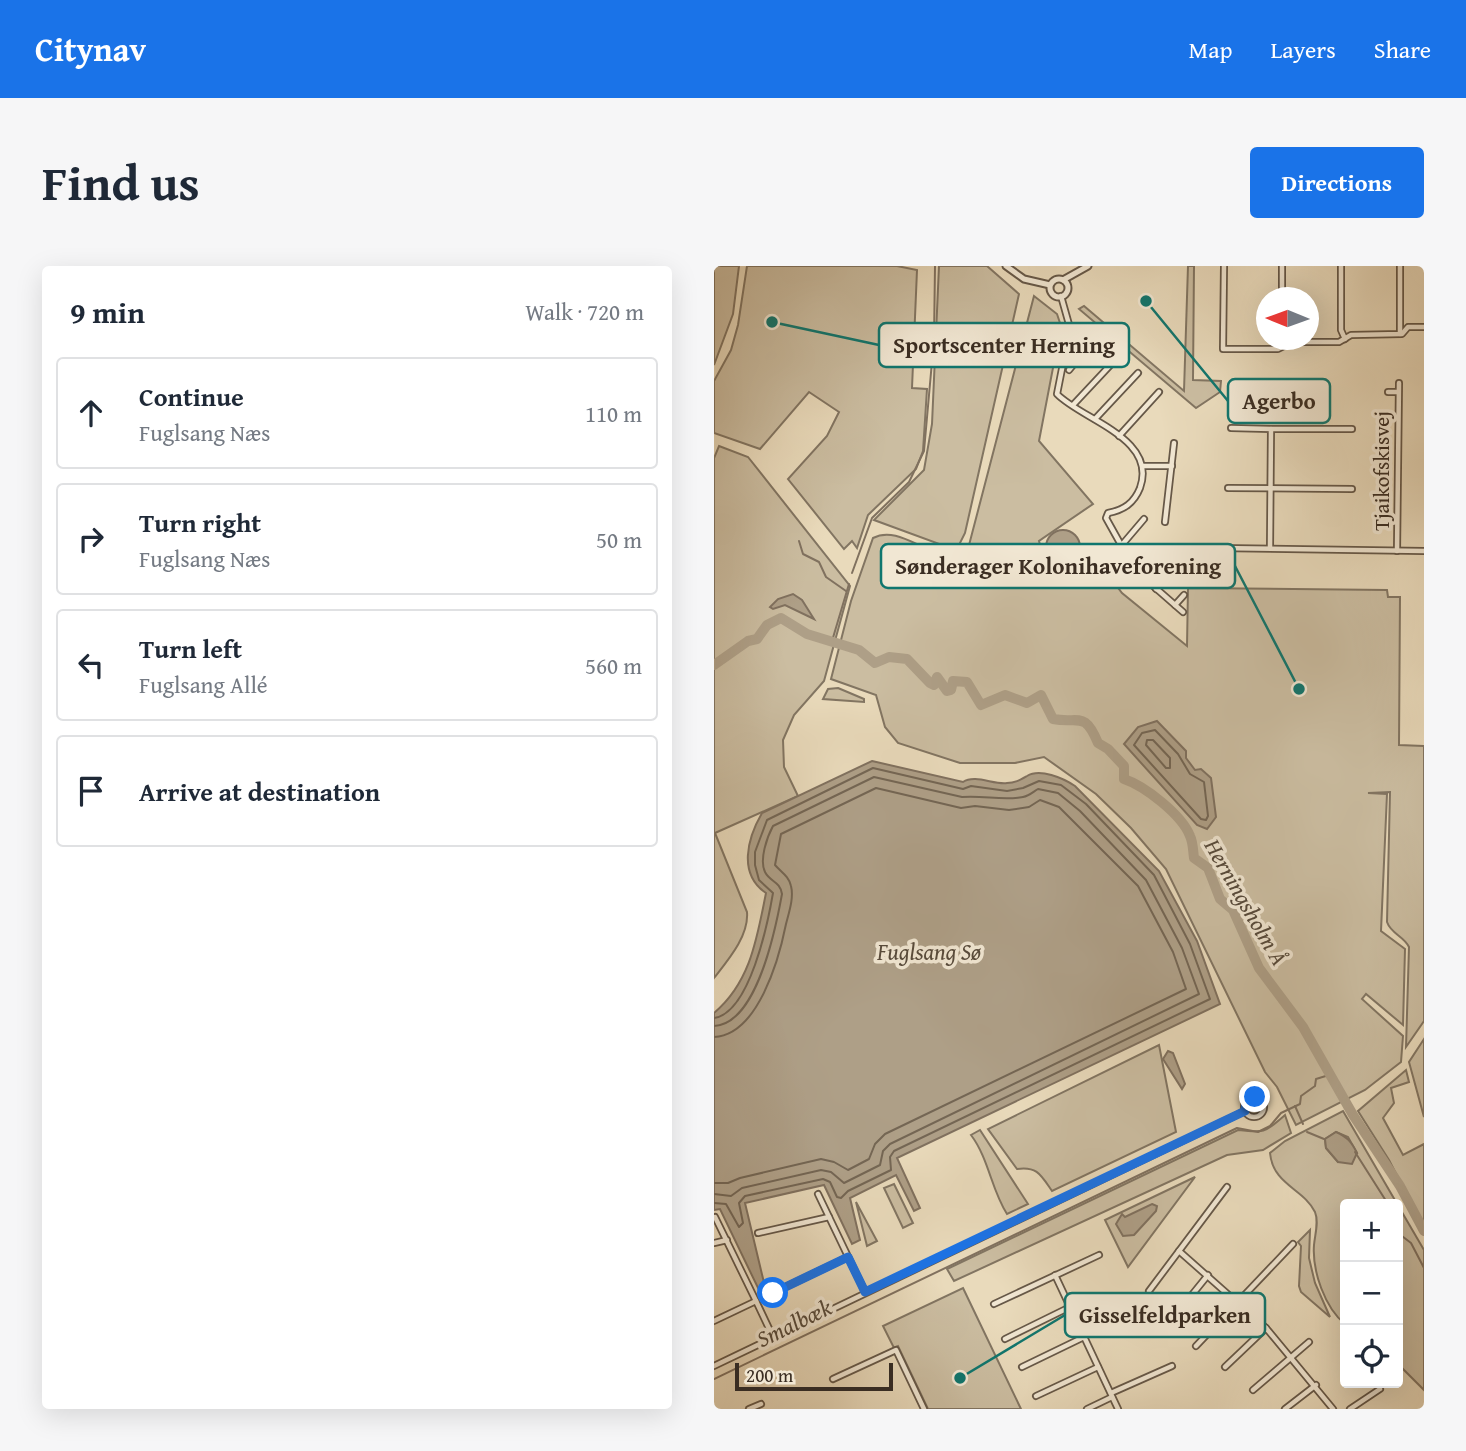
<!DOCTYPE html>
<meta charset="utf-8">
<style>
:root{--surface:#fff;--page:#f6f6f7;--text:#1f2937;--muted:#747a83;--line:#e0e1e3;--accent:#1a73e8}
body{margin:0;font-family:"Gentium Book Plus",serif;background:var(--page);color:var(--text)}
.controls{position:absolute;right:21px;bottom:21px;display:grid;overflow:hidden;border-radius:7px;box-shadow:0 7px 28px #0002}
.controls button{width:63px;height:63px;display:grid;place-items:center;padding:0;border:0;border-bottom:2px solid var(--line);background:var(--surface);color:var(--text);font:35px sans-serif}
.compass{position:absolute;left:542px;top:21px;width:63px;height:63px;border-radius:50%;background:var(--surface);box-shadow:0 7px 28px #0002;rotate:271deg}
.scale{position:absolute;left:21px;bottom:18px;width:158px;box-sizing:border-box;padding-left:7px;border:4px solid #3a2d22;border-top:0;font-size:19px;line-height:24px;white-space:nowrap;color:#3a2d22;-webkit-text-stroke:5px #f1e7d3;paint-order:stroke}
.stop{position:absolute;width:21px;height:21px;margin:-16px;border:5px solid #1a73e8;border-radius:50%;background:#fff}
.stop.end{background:#1a73e8;border-color:#fff;box-shadow:0 2px 7px #0008}
.list{margin:0;padding:0;list-style:none}
h2{display:flex;justify-content:space-between;align-items:center;height:91px;margin:0;padding:0 28px;font-size:30px}
h2 small{font-size:23px;font-weight:400;color:var(--muted)}
.list li{display:grid;grid-template-columns:46px 1fr auto;gap:21px;align-items:center;box-sizing:border-box;height:112px;margin:0 14px 14px;padding:0 14px;border:2px solid var(--line);border-radius:7px}
.list b{display:block;font-size:26px;white-space:nowrap}
.list p{margin:0;font-size:23px;white-space:nowrap;color:var(--muted)}
.list em{font-size:23px;font-style:normal;color:var(--muted)}
.icon{flex:none;width:38px;height:38px;fill:none;stroke:currentColor;stroke-width:2;stroke-linecap:round;stroke-linejoin:round}
.map{position:relative;flex:none;width:710px;height:1143px;overflow:hidden;border-radius:7px}
header{display:flex;align-items:center;gap:42px;box-sizing:border-box;height:98px;padding:0 35px;background:var(--accent);color:#fff}
header strong{font-size:33px}
nav{display:flex;gap:38px;margin-inline-start:auto;font-size:24px}
.intro{display:flex;align-items:center;justify-content:space-between;box-sizing:border-box;height:168px;padding:0 42px}
h1{margin:0;font-size:49px}
.button{padding:18px 32px;border-radius:7px;background:var(--accent);color:#fff;font-size:24px;font-weight:700}
main{display:flex;gap:42px;padding:0 42px}
aside{flex:1;background:var(--surface);border-radius:7px;box-shadow:0 7px 28px #0002}
.map>svg:first-child{display:block}
.green{fill:#cbbda1;stroke:#827562;stroke-width:2;fill-rule:evenodd}
.water{fill:#ae9f87;stroke:#80715f;stroke-width:2}
.lines{fill:none;stroke-linecap:round;stroke-linejoin:round}
.shore{stroke:#746654;stroke-width:2}
.stream{stroke:#80715f;stroke-width:2}
.river{stroke:#ae9f87;stroke-width:10}
.minor-casing{stroke:#665848;stroke-width:8}
.tertiary-casing{stroke:#665848;stroke-width:9}
.minor{stroke:#f1e7d3;stroke-width:4.5}
.tertiary{stroke:#f1e7d3;stroke-width:5}
.route{stroke:#1a73e8;stroke-width:9}
.labels{text-anchor:middle;stroke-width:7;stroke-linejoin:round;paint-order:stroke}
.street-label{font-size:21px;fill:#3a2d22;stroke:#f1e7d3}
.water-label{font-size:23px;font-style:italic;fill:#574a3b;stroke:#f1e7d3}
.leader{fill:none;stroke:#0f766e;stroke-width:2.5}
.callout-dot{fill:#0f766e;stroke:#f1e7d3;stroke-width:2.5}
.callout{fill:#f1e7d3;stroke:#0f766e;stroke-width:2.5}
.callout-label{font-size:23px;text-anchor:middle;font-weight:bold;fill:#3a2d22}
</style>
<header>
<strong>Citynav</strong>
<nav><a>Map</a><a>Layers</a><a>Share</a></nav>
</header>
<div class="intro"><h1>Find us</h1><a class="button">Directions</a></div>
<main>
<aside>
<h2>9 min<small>Walk · 720 m</small></h2>
<ul class="list">
<li><svg class="icon" aria-label="ahead" viewBox="0 0 24 24"><path d="M12 20V5M6 11l6-6 6 6"/></svg><div><b>Continue</b><p>Fuglsang Næs</p></div><em>110 m</em></li>
<li><svg class="icon" aria-label="right" viewBox="0 0 24 24"><path d="M7 20v-9h11M14 6l5 5-5 5"/></svg><div><b>Turn right</b><p>Fuglsang Næs</p></div><em>50 m</em></li>
<li><svg class="icon" aria-label="left" viewBox="0 0 24 24"><path d="M17 20v-9H6M10 6l-5 5 5 5"/></svg><div><b>Turn left</b><p>Fuglsang Allé</p></div><em>560 m</em></li>
<li><svg class="icon" aria-label="arrive" viewBox="0 0 24 24"><path d="M6 21V4h12l-3 4 3 4H6"/></svg><div><b>Arrive at destination</b></div></li>
</ul>
</aside>
<div class="map">
<svg width="710" height="1143" viewBox="0 0 710 1143">
<rect width="100%" height="100%" fill="#e9dabb"/>
<filter id="stains"><feTurbulence type="fractalNoise" baseFrequency=".00286" numOctaves="4"/><feColorMatrix values="0 0 0 0 .2 0 0 0 0 .09 0 0 0 0 .02 0 0 0 .5 -.17"/></filter>
<radialGradient id="worn" r=".72"><stop offset=".6" stop-color="#630" stop-opacity="0"/><stop offset="1" stop-color="#630" stop-opacity=".3"/></radialGradient>
<!-- green -->
<g class="green">
<polygon points="0,0 25,0 19,48 0,99"/>
<polygon points="33,0 183,0 203,4 198,122 213,123 209,185 202,203 154,249 143,282 138,275 130,283 74,213 113,170 125,146 95,126 46,183 0,167 0,115 17,84 24,59"/>
<polygon points="225,0 273,0 305,28 251,267 245,279 236,282 160,254 210,204 218,158"/>
<polygon points="474,0 480,0 479,114 507,115 506,126 482,142 365,43 370,40 470,125"/>
<path d="M320,30L343,48L347,60L325,175L379,238L325,275L331,297L347,305L378,287L408,327L473,380L474,322L673,324L674,331H686L685,479L710,480V755L692,781L695,681C690,670 677,668 673,656L676,526L654,527L673,528L667,665L691,683L689,759L652,728L648,733L689,770L687,796L651,824L582,859L563,821L551,806L452,603L417,562L382,528L330,491L301,497H246L184,477L171,461L162,429L117,413L137,335L159,272C190,256 223,305 254,283Z"/>
<path d="M5,180L34,191L136,320L110,415L80,449L69,474L70,501L84,530L1,567L33,646C35,670 14,694 0,712V192Z"/>
<polygon points="124,422 150,433 150,436 109,433 114,423"/>
<polygon points="710,773 710,851 695,796"/>
<path d="M445,779L462,866L338,925C327,909 323,900 303,903L274,863Z"/>
<polygon points="692,804 695,816 677,822 680,837 669,852 689,889 710,878 710,962 675,894 644,845"/>
<path d="M629,845L710,984V1124L684,1098V938H631V1058C611,1042 598,1005 600,979C601,968 605,956 601,946C590,923 559,919 556,887L571,875ZM622,866L634,871L643,887L624,896L612,882L611,873Z"/>
<path d="M571,849L577,867L549,884L513,889L240,1015L233,1003L524,864C551,867 550,867 571,849Z"/>
<path d="M266,864L314,938L293,948C277,923 275,893 257,869Z"/>
<polygon points="481,911 414,1001 391,954"/>
<polygon points="180,918 199,957 189,962 170,922"/>
<polygon points="142,936 163,975 153,980"/>
<polygon points="596,964 595,992 601,1017 616,1051 587,1026 585,1020 587,980 584,976"/>
<polygon points="249,1022 307,1143 214,1143 184,1080 180,1082 169,1060"/>
</g>
<!-- water -->
<g class="water">
<circle cx="349" cy="281" r="17"/>
<polygon points="79,328 88,334 100,353 71,339 59,343 56,341 64,333"/>
<polygon points="443,455 472,485 472,492 481,504 487,503 497,512 502,551 493,563 483,559 410,478 424,461"/>
<path d="M158,495L249,516C261,508 280,519 293,517C301,517 306,514 313,510C326,502 349,512 361,520L445,605L483,675L506,738L183,892L206,942L200,945L182,909L136,932L146,974L138,978L110,919L31,937L51,1021L45,1024L6,943L0,944V747C37,716 43,671 52,627C24,608 33,573 48,547Z"/>
<polygon points="454,785 459,787 471,818 468,823 449,793"/>
<path d="M622,866C633,871 637,875 643,887L638,898L624,896L612,882L611,873Z"/>
<polygon points="438,938 443,940 442,945 420,969 409,970 402,958 408,948 411,951"/>
</g>
<g class="lines">
<!-- shore -->
<g class="shore">
<polygon points="441,464 464,488 476,508 490,516 494,550 492,554 487,553 420,479 428,467"/>
<polygon points="439,474 456,492 456,502 452,502 432,479 433,474"/>
<path d="M0,752C36,747 54,656 59,627L45,614L41,599V586L53,554L159,502L249,523L257,520L293,525L309,522L325,515L347,519L372,538L440,609L476,678L496,733L180,885L176,891L177,904L134,925L127,932L123,931L116,916L109,913L31,930L25,937L29,957L25,961L12,938L0,937"/>
<path d="M0,760C43,758 62,661 68,628C66,615 56,616 51,606C45,594 53,571 59,560L160,511L248,531C269,529 289,535 309,531C315,530 319,526 324,523L344,527L366,545L432,614L468,682L485,728L176,878L169,885L166,899L130,917L117,906L107,904L28,922L17,930L0,928"/>
<path d="M0,771C44,769 65,693 72,658C75,646 80,632 77,620C75,610 67,606 61,599L67,568L162,522L247,542L261,540L295,544L315,541L326,534L345,541L424,620L459,686L472,723L171,868L161,878L155,893L134,904L120,896L107,893L26,912L14,917H0"/>
</g>
<!-- stream -->
<g class="stream">
<polyline points="85,275 89,288 105,296 112,311 132,325"/>
<polyline points="138,307 158,252 195,216 210,185 220,73 221,0"/>
<polyline points="118,375 135,318"/>
<polyline points="581,840 589,858"/>
<polyline points="593,866 610,873"/>
<polyline points="641,886 674,938"/>
<polyline points="684,967 697,977 710,1002"/>
<polyline points="0,1113 523,862 544,866 556,860 567,847 586,838 587,830 601,820 602,813 615,809"/>
</g>
<!-- river -->
<path class="river" d="M0,399L34,375L43,373L53,359L67,352L93,368L145,384L161,397L175,391L193,393L216,417L220,419L223,411L233,425L237,424L239,415L253,416L267,439L291,429L313,437L327,429L339,453C365,458 370,444 384,477L394,483L410,500V513C431,520 468,549 476,570C479,576 479,585 480,592L494,602L506,633L519,644L545,702L589,761L639,849L686,920L710,965"/>
<!-- minor casing -->
<g class="minor-casing">
<g id="minor">
<polyline points="510,0 509,83 564,83 578,76 625,76 637,69 688,68 694,61 710,61"/>
<polyline points="627,0 627,64 631,73"/>
<path d="M347,30L356,62L343,128C368,154 444,172 426,222C420,237 410,244 394,247L392,252L421,304L469,346"/>
<polyline points="568,32 568,0"/>
<polyline points="686,68 686,0"/>
<polyline points="353,81 368,88"/>
<polyline points="355,104 379,75"/>
<polyline points="674,126 684,126"/>
<polyline points="359,139 403,92"/>
<polyline points="381,153 424,107"/>
<polyline points="517,162 557,163 556,282"/>
<polyline points="557,163 638,163"/>
<polyline points="405,170 445,126"/>
<polyline points="428,200 458,200"/>
<polyline points="514,222 638,223"/>
<polyline points="451,256 460,177"/>
<polyline points="407,280 430,253"/>
<polyline points="504,282 710,285"/>
<polyline points="683,285 685,117"/>
<polyline points="442,323 471,289"/>
<polyline points="461,339 470,329"/>
<circle cx="540" cy="841" r="10"/>
<polyline points="104,928 151,1026"/>
<polyline points="1,951 42,1035"/>
<polyline points="44,967 115,951"/>
<polyline points="0,977 13,974"/>
<polyline points="465,985 552,1062 619,1143"/>
<polyline points="341,1009 404,1143"/>
<polyline points="435,1025 513,921"/>
<polyline points="59,1027 134,991"/>
<polyline points="280,1038 385,989"/>
<polyline points="0,1055 42,1035 59,1071"/>
<polyline points="456,1056 494,1009"/>
<polyline points="369,1069 415,1047"/>
<polyline points="291,1073 356,1041"/>
<polyline points="482,1080 579,978"/>
<polyline points="0,1100 531,845"/>
<polyline points="308,1101 370,1071"/>
<polyline points="511,1101 552,1062"/>
<polyline points="119,1113 182,1084 210,1143"/>
<polyline points="539,1124 595,1076"/>
<polyline points="397,1127 458,1100"/>
<polyline points="322,1130 384,1101"/>
<polyline points="35,1143 47,1138"/>
<polyline points="373,1143 398,1131"/>
<polyline points="571,1143 602,1119"/>
<polyline points="636,1143 666,1123"/>
</g>
</g>
<!-- tertiary casing -->
<g class="tertiary-casing">
<g id="tertiary">
<polyline points="292,0 310,13 336,19"/>
<circle cx="345" cy="22" r="9"/>
<polyline points="349,14 374,0"/>
</g>
</g>
<!-- minor -->
<use href="#minor" class="minor"/>
<!-- tertiary -->
<use href="#tertiary" class="tertiary"/>
</g>
<g class="lines">
<!-- route -->
<polyline class="route" points="59,1027 134,991 151,1026 531,845 532,835 541,831"/>
</g>
<g class="labels">
<!-- street labels -->
<g class="street-label">
<text transform="translate(668 205) rotate(-90)" y="7">Tjaikofskisvej</text>
</g>
<!-- water labels -->
<g class="water-label">
<text transform="translate(532 636) rotate(60)" y="8">Herningsholm Å</text>
<text x="215" y="694">Fuglsang Sø</text>
<text transform="translate(80 1057) rotate(-26)" y="8">Smalbæk</text>
</g>
</g>
<!-- callouts -->
<path class="leader" d="M58 56L165 79M432 35L514 135M585 423L521 300M246 1112L351 1049"/>
<g class="callout-dot">
<circle cx="58" cy="56" r="7"/>
<circle cx="432" cy="35" r="7"/>
<circle cx="585" cy="423" r="7"/>
<circle cx="246" cy="1112" r="7"/>
</g>
<g class="callout">
<rect x="165" y="57" width="250" height="44" rx="7"/>
<rect x="514" y="113" width="102" height="44" rx="7"/>
<rect x="167" y="278" width="354" height="44" rx="7"/>
<rect x="351" y="1027" width="200" height="44" rx="7"/>
</g>
<g class="callout-label">
<text x="290" y="87">Sportscenter Herning</text>
<text x="565" y="143">Agerbo</text>
<text x="344" y="308">Sønderager Kolonihaveforening</text>
<text x="451" y="1057">Gisselfeldparken</text>
</g>
<rect width="100%" height="100%" filter="url(#stains)"/>
<rect width="100%" height="100%" fill="url(#worn)"/>
</svg>
<div class="controls">
<button>+</button>
<button>−</button>
<button><svg class="icon" aria-label="locate" viewBox="0 0 24 24"><circle cx="12" cy="12" r="6"/><path d="M12 2v4M12 18v4M2 12h4M18 12h4"/></svg></button>
</div>
<svg class="compass" viewBox="-18 -18 36 36"><path d="M0-13l5 13h-10z" fill="#e53935"/><path d="M0 13l5-13h-10z" fill="#747a83"/></svg>
<div class="scale">200 m</div>
<div class="stop" style="left:59px;top:1027px"></div>
<div class="stop end" style="left:541px;top:831px"></div>
</div>
</main>
